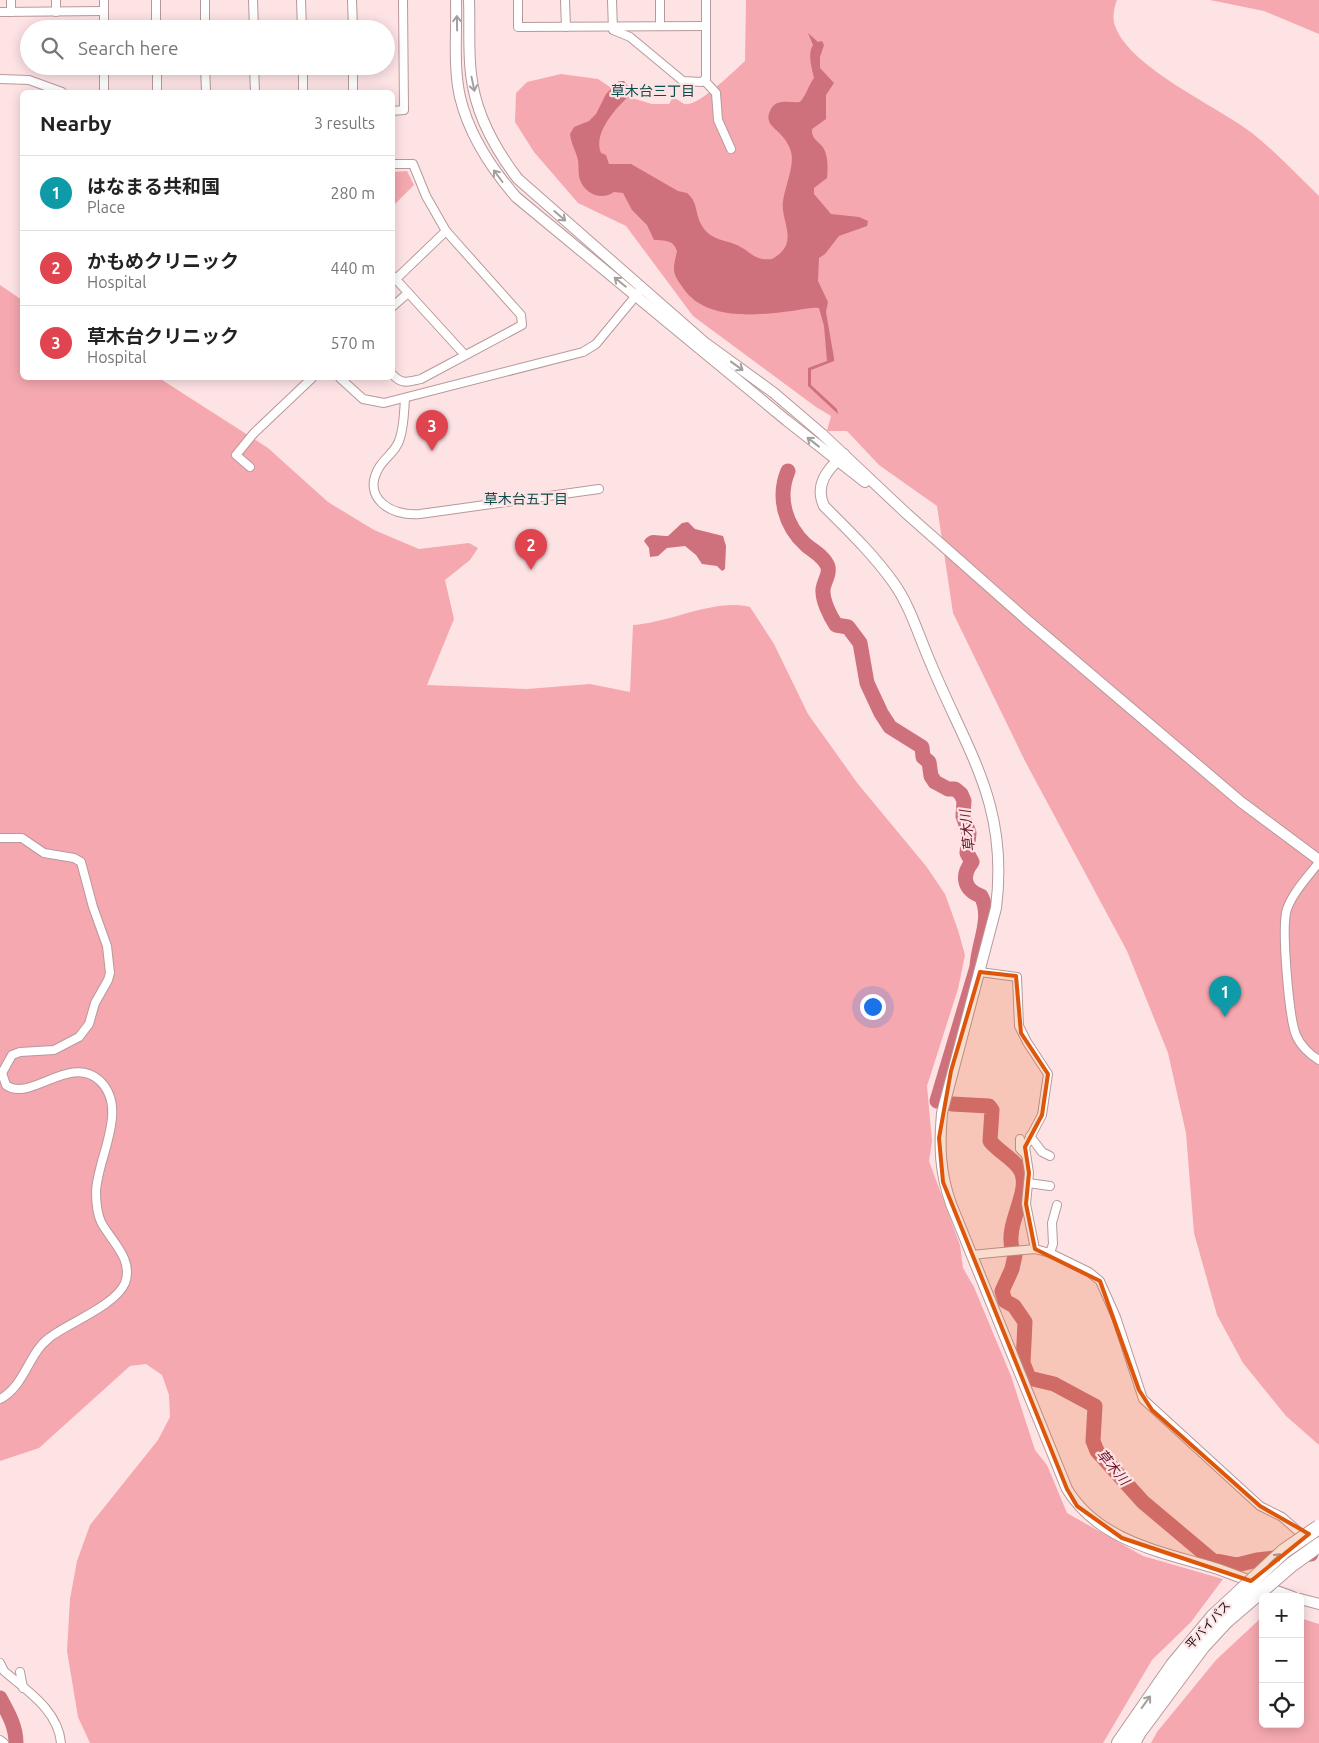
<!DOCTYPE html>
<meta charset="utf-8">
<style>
:root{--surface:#fff;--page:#f2f2f2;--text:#222;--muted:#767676;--line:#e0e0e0;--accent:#0f766e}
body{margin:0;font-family:Ubuntu,"Noto Sans JP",sans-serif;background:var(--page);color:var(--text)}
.controls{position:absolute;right:15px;bottom:15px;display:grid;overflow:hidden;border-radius:8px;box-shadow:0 2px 12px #0003}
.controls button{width:45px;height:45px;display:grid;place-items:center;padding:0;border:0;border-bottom:1px solid var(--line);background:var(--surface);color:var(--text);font:25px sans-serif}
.you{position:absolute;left:872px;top:1006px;width:18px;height:18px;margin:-12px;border:4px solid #fff;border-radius:50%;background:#1a73e8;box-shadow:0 0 0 8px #1a73e833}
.badge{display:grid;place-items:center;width:32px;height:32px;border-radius:50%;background:var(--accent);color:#fff;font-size:16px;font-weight:700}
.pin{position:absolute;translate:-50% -41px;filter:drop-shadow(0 1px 2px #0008)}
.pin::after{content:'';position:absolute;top:26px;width:18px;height:15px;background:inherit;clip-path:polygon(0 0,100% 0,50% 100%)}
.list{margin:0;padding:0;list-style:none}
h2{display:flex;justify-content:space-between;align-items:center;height:65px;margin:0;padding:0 20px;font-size:21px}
h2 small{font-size:16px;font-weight:400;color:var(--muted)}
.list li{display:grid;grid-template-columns:32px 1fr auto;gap:15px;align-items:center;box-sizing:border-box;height:75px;padding:0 20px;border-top:1px solid var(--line)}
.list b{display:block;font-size:19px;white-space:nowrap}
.list p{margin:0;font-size:16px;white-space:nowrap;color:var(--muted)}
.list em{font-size:16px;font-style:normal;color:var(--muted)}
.icon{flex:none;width:28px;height:28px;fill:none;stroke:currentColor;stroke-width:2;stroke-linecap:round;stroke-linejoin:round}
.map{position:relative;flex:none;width:1319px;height:1743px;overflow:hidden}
.search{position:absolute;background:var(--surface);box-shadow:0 2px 12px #0003;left:20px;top:20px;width:375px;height:55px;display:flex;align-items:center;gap:12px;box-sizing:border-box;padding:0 18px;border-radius:28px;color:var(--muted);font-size:19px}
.panel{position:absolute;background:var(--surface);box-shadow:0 2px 12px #0003;left:20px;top:90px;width:375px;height:290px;border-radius:8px}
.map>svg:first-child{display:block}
.green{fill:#f5a8af}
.water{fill:#cf717c}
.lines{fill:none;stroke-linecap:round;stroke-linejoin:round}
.river{stroke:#cf717c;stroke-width:15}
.street-casing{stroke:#b7999b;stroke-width:10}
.secondary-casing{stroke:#b7999b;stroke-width:12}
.highway-casing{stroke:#b7999b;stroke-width:16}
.street{stroke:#fff;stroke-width:8}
.secondary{stroke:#fff;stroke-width:10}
.highway{stroke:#fff;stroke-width:14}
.highway-bridge-casing{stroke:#b7999b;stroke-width:16;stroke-linecap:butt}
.highway-bridge{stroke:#fff;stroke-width:14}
.oneway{stroke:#a39f9f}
.marked{fill:#de550c;fill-opacity:0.2;stroke:#de550c;stroke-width:4;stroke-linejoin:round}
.labels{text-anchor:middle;stroke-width:4.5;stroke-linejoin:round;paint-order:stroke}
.street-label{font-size:12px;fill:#190e0f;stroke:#fee3e5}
.neighbourhood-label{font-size:14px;fill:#0b4b4a;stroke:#fee3e5}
.water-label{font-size:14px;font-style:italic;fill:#6a1427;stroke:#fee3e5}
</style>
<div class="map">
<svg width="1319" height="1743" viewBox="0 0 1319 1743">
<rect width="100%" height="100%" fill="#fee3e5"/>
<!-- green -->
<g class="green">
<path d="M746,0H1117C1114,7 1112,18 1115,26C1130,68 1217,106 1252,133C1276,152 1297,175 1319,196V1445L1286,1416L1243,1363L1217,1315L1194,1233L1186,1133L1168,1053L1127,951L1025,761L953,613L937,506L879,465L847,431H827L831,416L816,407L693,316L626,226L578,203L534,152L515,122L516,93L527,82L561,74L598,79L622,95L652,104H669L673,97C677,99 683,104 685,104C698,107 735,70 745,61Z"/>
<polygon points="1210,0 1319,0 1319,34 1264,11"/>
<polygon points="407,171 414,185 393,206 393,172"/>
<path d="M0,285L22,300V378H159L268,448L328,502L374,530L419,549L469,543L478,548L470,560L445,580L454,619L427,685L527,689L590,684L630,692L633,625C670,623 714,598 750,607L774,644L808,714L858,784L926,866L945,894L958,930L965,955L958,989L927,1086L932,1141L929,1161L960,1245L963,1268L974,1287L1011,1376L1035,1450L1047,1465L1067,1513L1143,1556L1223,1579L1191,1622L1152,1660L1103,1743H90L78,1717L67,1651L70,1599L77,1561L90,1525L158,1440L170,1417L169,1395L162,1375L146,1364L130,1366L39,1448L0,1461Z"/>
<polygon points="1263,1616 1263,1724 1300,1724 1300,1618 1319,1624 1319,1743 1151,1743 1157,1732 1216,1660"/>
</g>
<!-- water -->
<g class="water">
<path d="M808,33L818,42L822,41L824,45L820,57V68L834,83L826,95V119L812,129C811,140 820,141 824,149C828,157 828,169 827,178L814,188V194L831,214L859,217L868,221L867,226L839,236L825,254L819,258L818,281L828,302L826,312L834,358V361L811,370V385L837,409L838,414L808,386V368L827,361L824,326L819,308C810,307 801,310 792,311C759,315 710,321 686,292C672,273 672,273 677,251C673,239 664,241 654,240L647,225L632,210L623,193L614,192C602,201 585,194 580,180C578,174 579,167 578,160C576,151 571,144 570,134L574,127L589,121L596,114L606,94L619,81H624L633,92C619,105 592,132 601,153L606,155L609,164H631L678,191L687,193C698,202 695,213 701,224C709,240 723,239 737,245C752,252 753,261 772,259C779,255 785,250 787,242C790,229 781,215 783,201C785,187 795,164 791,152C790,147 786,140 782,136C776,128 764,124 770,111C775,98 790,103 800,102C807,94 808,86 814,78C812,68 807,55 813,45Z"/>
<path d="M688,522L695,529L723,536L726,546L725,569L722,571L717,566L702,564L696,555L685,546L667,548L658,556L650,557L649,548L644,541C651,531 658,537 668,536L682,523Z"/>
</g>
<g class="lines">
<!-- river -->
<g class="river">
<path d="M788,471C777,497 785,526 806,545C813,551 825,557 828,567C830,575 824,581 823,589C822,600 830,616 836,625L848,627L860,643L867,683L881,713L890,727L922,747L923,757L929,762L931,776L935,782L948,789H955L961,794L964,801L963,816L969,833L967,853L972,862C961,876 964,890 981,896C993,918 978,943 977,967L937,1101"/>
<path d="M952,1104L989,1106L992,1110L990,1141C998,1151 1012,1158 1019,1168C1034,1188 1005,1222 1012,1248"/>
<polyline points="1015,1255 1012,1269 1002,1291 1005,1301 1014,1306 1025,1322 1023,1363 1029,1378 1054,1384 1095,1406 1093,1441 1097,1451 1143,1502 1212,1560 1237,1565 1257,1560 1311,1554"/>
<path d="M0,1698C8,1713 16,1726 16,1743"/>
</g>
<!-- street casing -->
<g class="street-casing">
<g id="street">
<polyline points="11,0 11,12"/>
<polyline points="56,0 56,12"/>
<polyline points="104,0 104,29"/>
<polyline points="156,0 156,29"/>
<polyline points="205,0 205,29"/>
<polyline points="253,0 254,29"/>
<polyline points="301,0 302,29"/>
<polyline points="352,0 353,29"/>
<polyline points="518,0 518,27 706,26"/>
<polyline points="565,0 566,27"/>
<polyline points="612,0 613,30 630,37 683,81 702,82 706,79 706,0"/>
<polyline points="660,0 660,26"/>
<polyline points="0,12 104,11"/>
<polyline points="104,66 104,92"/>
<polyline points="157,66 157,92"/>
<polyline points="205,66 206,92"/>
<polyline points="254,66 255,92"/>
<polyline points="303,66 303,92"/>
<polyline points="353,66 353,92"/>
<polyline points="0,79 29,80 62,92"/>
<polyline points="704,80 716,93 718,120 731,149"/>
<polyline points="392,111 404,110 403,0"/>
<path d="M392,164H413L426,196L446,231L521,315L522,325L421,379C408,382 402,385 392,374"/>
<polyline points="392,275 464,354"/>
<polyline points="396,279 446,231"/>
<polyline points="392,307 408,293"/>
<polyline points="340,378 363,399 384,403 583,352 596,344 639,292"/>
<path d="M405,399C404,411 404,426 400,438C397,450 387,456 380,466C360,497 391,517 420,514L599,489"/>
<polyline points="250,467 236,455 254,433 312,378"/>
<path d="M0,838H22L44,853L74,858L81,862L93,907L107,946L110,973L108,980L95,1003L89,1024L79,1037L54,1050L20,1052L12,1055L2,1073L6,1085C29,1103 70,1054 99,1080C130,1108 97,1158 96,1192C96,1202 97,1213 101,1222C111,1241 134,1259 125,1283C115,1306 68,1323 49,1338C28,1354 25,1386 0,1399"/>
<path d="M1319,862C1308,877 1293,892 1287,909C1281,926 1289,1018 1296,1035C1300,1045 1310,1055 1319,1060"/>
<polyline points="980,972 1017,977 1019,1026 1027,1042 1048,1074 1042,1115 1025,1147 1029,1173 1026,1204 1035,1249"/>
<polyline points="1030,1136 1042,1152 1050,1156"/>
<polyline points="1020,1139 1020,1149 1026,1155"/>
<polyline points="1028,1183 1050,1186"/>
<polyline points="1050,1253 1053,1244 1052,1223 1057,1205"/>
<polyline points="971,1255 1035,1249 1050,1253 1089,1272 1100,1281 1116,1317 1143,1399 1260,1506 1282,1517 1299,1532 1307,1534"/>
<path d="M0,1663L4,1671C27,1691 58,1710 61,1743"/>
<polyline points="20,1672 23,1688"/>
<polyline points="0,1740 4,1743"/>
</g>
</g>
<!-- secondary casing -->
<g class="secondary-casing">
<g id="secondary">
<path d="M456,0C457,31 453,66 460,97C469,135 491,168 516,197L786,420L865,482"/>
<path d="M469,0C470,24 468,50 471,74C475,112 495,149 518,179L704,342L774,393L822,434L907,514L1028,621L1241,802L1319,860"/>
<path d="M844,454C828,469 814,484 824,506C848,530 873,554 893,582C910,605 919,637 931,664C968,753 1009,805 996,908L942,1113C939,1146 940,1173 951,1204L1067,1489C1099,1542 1163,1552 1218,1569C1243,1578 1268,1588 1293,1597"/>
<polyline points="1300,1599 1319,1604"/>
</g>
</g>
<!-- highway casing -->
<g class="highway-casing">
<g id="highway">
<polyline points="1119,1743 1173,1665 1214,1616"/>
<polyline points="1133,1743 1139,1732 1202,1647 1225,1622"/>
</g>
</g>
<!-- street -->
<use href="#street" class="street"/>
<!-- secondary -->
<use href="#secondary" class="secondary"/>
<!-- highway -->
<use href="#highway" class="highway"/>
<!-- highway-bridge casing -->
<g class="highway-bridge-casing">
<g id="highway-bridge">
<polyline points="1214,1616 1284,1551 1319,1527"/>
<polyline points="1225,1622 1291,1565 1319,1545"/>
</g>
</g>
<!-- highway-bridge -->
<use href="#highway-bridge" class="highway-bridge"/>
</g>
<!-- one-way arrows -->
<defs><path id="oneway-shaft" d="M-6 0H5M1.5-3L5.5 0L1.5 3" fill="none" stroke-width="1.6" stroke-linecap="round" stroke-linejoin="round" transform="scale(1.25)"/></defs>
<g class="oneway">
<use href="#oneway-shaft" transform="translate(457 23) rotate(-91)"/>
<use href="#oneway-shaft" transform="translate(473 84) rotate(78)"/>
<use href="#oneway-shaft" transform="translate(498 176) rotate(-127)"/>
<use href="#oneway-shaft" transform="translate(560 216) rotate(41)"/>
<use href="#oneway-shaft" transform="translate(620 282) rotate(-141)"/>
<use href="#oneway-shaft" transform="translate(737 366) rotate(36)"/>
<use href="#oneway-shaft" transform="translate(813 442) rotate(-142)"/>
<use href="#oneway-shaft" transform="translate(1275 1559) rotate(-43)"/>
<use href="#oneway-shaft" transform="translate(1146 1702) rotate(-54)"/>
</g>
<!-- marked area -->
<path class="marked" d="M980,972L1016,976L1021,1033L1048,1074L1042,1115L1025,1147L1029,1173L1026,1204L1035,1249L1100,1281L1139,1390L1152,1410L1260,1506L1309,1534L1251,1581L1122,1538L1077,1506L1067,1489L943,1182L939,1138L951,1071Z"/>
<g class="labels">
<!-- street labels -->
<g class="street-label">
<text transform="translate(1208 1625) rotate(-48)" y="4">平バイパス</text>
</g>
<!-- neighbourhood labels -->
<g class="neighbourhood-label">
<text x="653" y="96">草木台三丁目</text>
<text x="526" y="504">草木台五丁目</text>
</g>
<!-- water labels -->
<g class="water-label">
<text transform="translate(967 831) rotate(-96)" y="5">草木川</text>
<text transform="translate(1113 1467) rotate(50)" y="5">草木川</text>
</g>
</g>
</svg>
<div class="controls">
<button>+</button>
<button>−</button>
<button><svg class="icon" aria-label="locate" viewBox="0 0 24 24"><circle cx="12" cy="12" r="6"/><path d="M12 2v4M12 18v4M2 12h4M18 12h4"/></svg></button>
</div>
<div class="you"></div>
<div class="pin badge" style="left:1225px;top:1017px;background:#0f9aa8">1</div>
<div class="pin badge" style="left:531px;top:570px;background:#e0444e">2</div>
<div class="pin badge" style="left:432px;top:451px;background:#e0444e">3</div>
<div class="search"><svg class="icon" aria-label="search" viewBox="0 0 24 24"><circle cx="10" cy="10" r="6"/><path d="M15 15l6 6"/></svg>Search here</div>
<section class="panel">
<h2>Nearby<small>3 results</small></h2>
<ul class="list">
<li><span class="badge" style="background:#0f9aa8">1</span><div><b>はなまる共和国</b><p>Place</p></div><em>280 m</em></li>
<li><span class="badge" style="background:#e0444e">2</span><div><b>かもめクリニック</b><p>Hospital</p></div><em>440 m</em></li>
<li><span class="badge" style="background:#e0444e">3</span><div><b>草木台クリニック</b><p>Hospital</p></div><em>570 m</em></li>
</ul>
</section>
</div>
